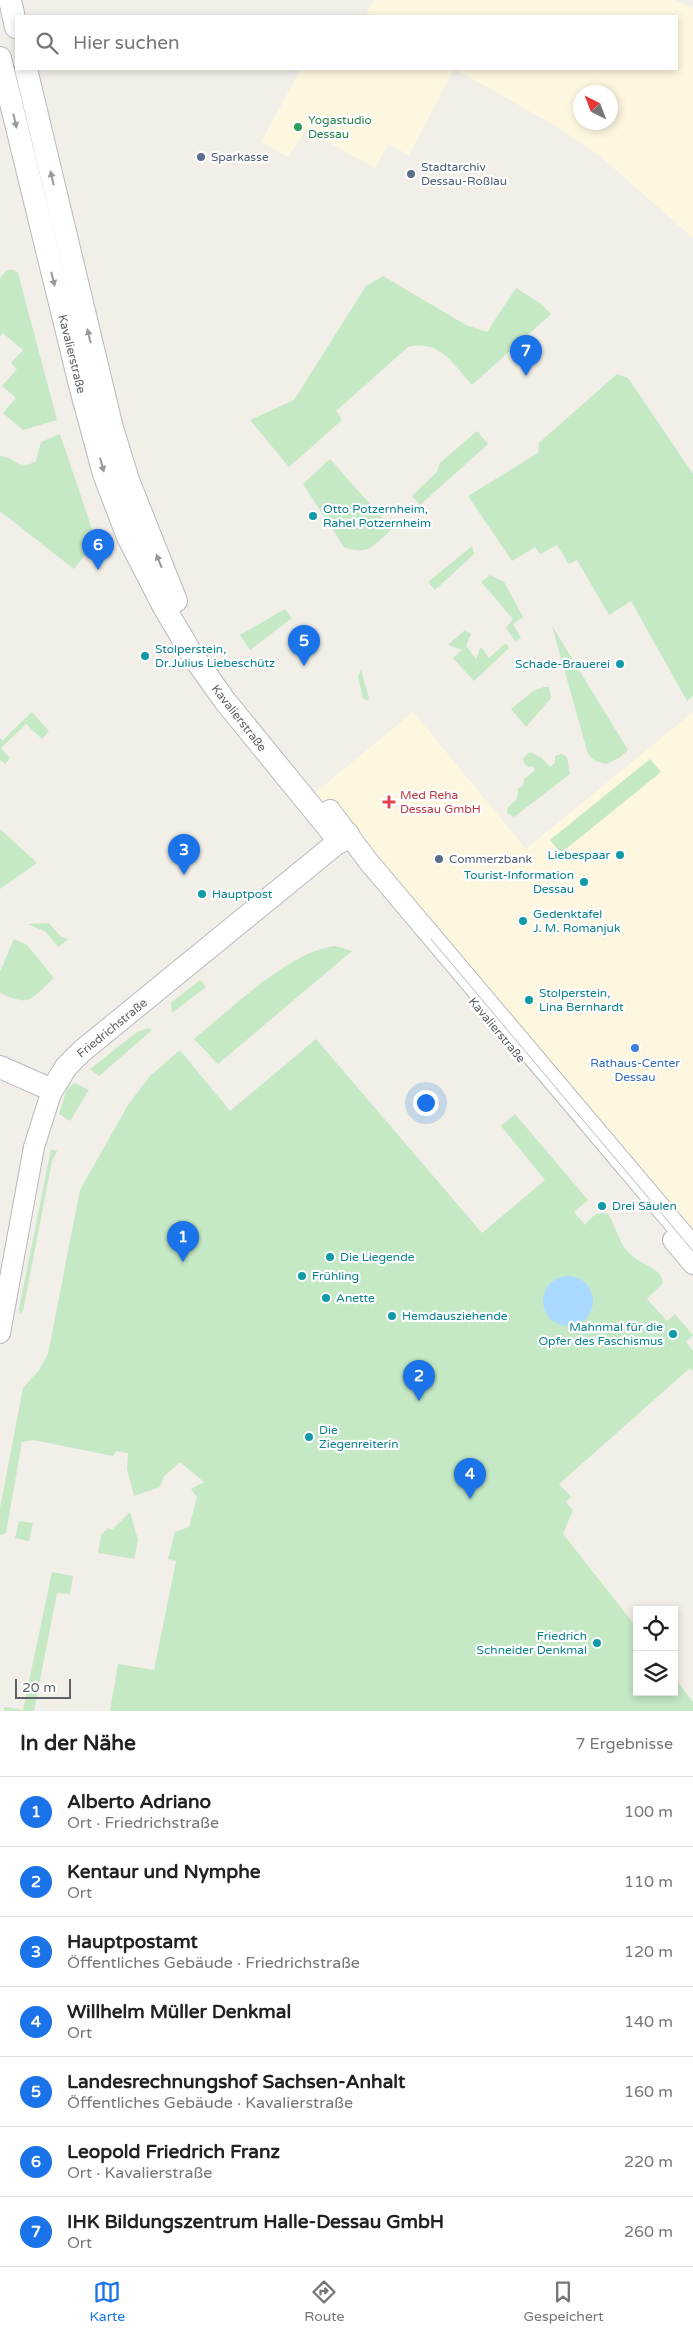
<!DOCTYPE html>
<html lang="de">
<meta charset="utf-8">
<style>
:root{--surface:#fff;--page:#f6f6f6;--text:#222;--muted:#767676;--line:#e0e0e0;--accent:#1a73e8}
body{margin:0;font-family:"Varela Round",sans-serif;background:var(--page);color:var(--text)}
.controls{position:absolute;right:15px;bottom:15px;display:grid;overflow:hidden;border-radius:0px;box-shadow:0 2px 8px #0003}
.controls button{width:45px;height:45px;display:grid;place-items:center;padding:0;border:0;border-bottom:1px solid var(--line);background:var(--surface);color:var(--text);font:25px sans-serif}
.compass{position:absolute;left:573px;top:85px;width:45px;height:45px;border-radius:50%;background:var(--surface);box-shadow:0 2px 8px #0003;rotate:318deg}
.scale{position:absolute;left:15px;bottom:12px;width:56px;box-sizing:border-box;padding-left:5px;border:2px solid #5f6368;border-top:0;font-size:14px;line-height:18px;white-space:nowrap;color:#5f6368;-webkit-text-stroke:4px #fff;paint-order:stroke}
.you{position:absolute;left:425px;top:1102px;width:18px;height:18px;margin:-12px;border:4px solid #fff;border-radius:50%;background:#1a73e8;box-shadow:0 0 0 8px #1a73e833}
.badge{display:grid;place-items:center;width:32px;height:32px;border-radius:50%;background:var(--accent);color:#fff;font-size:16px;font-weight:700}
.pin{position:absolute;translate:-50% -41px;filter:drop-shadow(0 1px 2px #0008)}
.pin::after{content:'';position:absolute;top:26px;width:18px;height:15px;background:inherit;clip-path:polygon(0 0,100% 0,50% 100%)}
.list{margin:0;padding:0;list-style:none}
h2{display:flex;justify-content:space-between;align-items:center;height:65px;margin:0;padding:0 20px;font-size:21px}
h2 small{font-size:16px;font-weight:400;color:var(--muted)}
.list li{display:grid;grid-template-columns:32px 1fr auto;gap:15px;align-items:center;box-sizing:border-box;height:70px;padding:0 20px;border-top:1px solid var(--line)}
.list b{display:block;font-size:19px;white-space:nowrap}
.list p{margin:0;font-size:16px;white-space:nowrap;color:var(--muted)}
.list em{font-size:16px;font-style:normal;color:var(--muted)}
.icon{flex:none;width:28px;height:28px;fill:none;stroke:currentColor;stroke-width:2;stroke-linecap:round;stroke-linejoin:round}
.map{position:relative;flex:none;width:693px;height:1711px;overflow:hidden}
.search{position:absolute;background:var(--surface);box-shadow:0 2px 8px #0003;left:15px;right:15px;top:15px;height:55px;display:flex;align-items:center;gap:12px;box-sizing:border-box;padding:0 18px;border-radius:0px;color:var(--muted);font-size:19px}
.sheet{height:555px;background:var(--surface)}
nav{display:flex;justify-content:space-around;align-items:center;box-sizing:border-box;height:70px;border-top:1px solid var(--line);background:var(--surface);font-size:14px;color:var(--muted)}
nav a{display:grid;justify-items:center;gap:2px}
nav .on{color:var(--accent)}
.map>svg:first-child{display:block}
.commercial{fill:#fef7e0;fill-rule:evenodd}
.green{fill:#c5e8c5}
.water{fill:#aadaff}
.lines{fill:none;stroke-linecap:round;stroke-linejoin:round}
.tertiary-casing{stroke:#b5b8bc;stroke-width:22}
.secondary-casing{stroke:#b6babf;stroke-width:24}
.tertiary{stroke:#fff;stroke-width:20}
.secondary{stroke:#fff;stroke-width:22}
.tram{stroke:#b6b7b8;stroke-width:1}
.oneway{fill:#979a9d}
.leisure-dot{fill:#2e9e5b;stroke:#fff;stroke-width:2}
.service-dot{fill:#5c6f8a;stroke:#fff;stroke-width:2}
.culture-dot{fill:#0f9aa8;stroke:#fff;stroke-width:2}
.health-dot{fill:#e0444e;stroke:#fff;stroke-width:2}
.shop-dot{fill:#3f7fe0;stroke:#fff;stroke-width:2}
.labels{text-anchor:middle;stroke-width:4.5;stroke-linejoin:round;paint-order:stroke}
.leisure-label{font-size:12px;fill:#27864d;stroke:#fff;text-anchor:start}
.service-label{font-size:12px;fill:#4e5e75;stroke:#fff;text-anchor:start}
.street-label{font-size:12px;fill:#5f6368;stroke:#fff}
.culture-label{font-size:12px;fill:#0d838f;stroke:#fff;text-anchor:start}
.health-label{font-size:12px;fill:#be3a42;stroke:#fff;text-anchor:start}
.shop-label{font-size:12px;fill:#366cbe;stroke:#fff}
</style>
<div class="map">
<svg width="693" height="1711" viewBox="0 0 693 1711">
<rect width="100%" height="100%" fill="#f1efe8"/>
<!-- commercial -->
<g class="commercial">
<path d="M374,0H673L693,8V238L599,155L554,125L455,69H677V16H365ZM610,92V122H580V92Z"/>
<polygon points="301,69 454,69 409,155 388,144 375,168 306,130 288,157 261,142"/>
<polygon points="413,712 526,849 693,712 693,1256 310,797"/>
</g>
<!-- green -->
<g class="green">
<polygon points="7,270 14,270 18,273 57,420 23,430 3,413 16,398 2,386 17,369 11,363 23,350 3,333 0,336 0,278"/>
<path d="M383,276L466,325L487,332L516,288L540,303L551,314L472,385C453,364 440,339 408,347L336,411L342,420L289,467L250,420L294,400L366,286Z"/>
<polygon points="617,374 628,378 693,474 693,696 687,701 631,601 609,615 577,560 569,564 557,545 540,554 535,547 512,561 468,496 538,453 539,443"/>
<polygon points="477,431 488,444 420,505 412,496 437,472 440,463"/>
<path d="M60,434L96,541L74,569L0,511V456C15,456 18,472 36,461L41,442Z"/>
<path d="M330,459L392,529C375,544 368,557 344,547L303,484Z"/>
<polygon points="472,546 474,554 435,590 428,582"/>
<polygon points="490,575 504,582 523,617 513,624 521,638 515,641 506,628 513,619 481,582"/>
<polygon points="285,609 292,618 250,650 240,635"/>
<polygon points="552,626 628,750 619,758 606,764 595,761 588,754"/>
<polygon points="465,630 471,634 466,646 476,659 481,647 489,658 506,643 509,648 474,681 453,658 462,650 448,645"/>
<polygon points="361,670 369,699 367,701 363,698 358,676"/>
<polygon points="544,687 549,687 551,698 526,727 511,709 533,691"/>
<polygon points="32,712 49,731 42,739 26,724 1,748 10,758 5,764 0,760 0,738 3,740"/>
<polygon points="530,752 542,758 550,767 555,763 555,756 562,754 567,757 570,774 514,817 507,813 508,807 517,799 518,789 523,785 524,779 535,770 534,767 527,766 524,763 523,758"/>
<polygon points="650,759 661,772 561,853 550,840"/>
<polygon points="0,829 37,863 0,889"/>
<polygon points="49,923 61,937 69,939 58,947 46,932 28,924"/>
<path d="M14,939L27,945L54,978C30,1000 31,1007 0,993V972Z"/>
<path d="M335,946L352,951L218,1064L194,1039C230,1010 289,951 335,946Z"/>
<polygon points="200,980 206,987 172,1013 171,1003"/>
<polygon points="148,1028 152,1030 99,1076 90,1069 137,1032"/>
<path d="M316,1039L482,1233L545,1180L501,1126L515,1114L588,1200L574,1212L585,1225C591,1216 598,1211 608,1214C618,1229 618,1246 635,1258C645,1266 661,1268 663,1283L647,1299L667,1321L675,1314L693,1335L686,1342L693,1351V1371L690,1368L559,1484L571,1497L566,1502L573,1510L563,1534L637,1628V1692H674V1677L693,1702V1711H110L118,1664L154,1670L176,1561L168,1559L175,1532L189,1527L197,1497L191,1489L204,1482L180,1462L164,1476L160,1487L134,1496L127,1469L128,1453L116,1451L113,1456L33,1440L22,1442L6,1533L0,1535V1508L23,1388L39,1370L48,1354L80,1190L128,1105L150,1076L180,1050L230,1111Z"/>
<polygon points="75,1083 89,1090 70,1121 59,1114 67,1089"/>
<polygon points="51,1149 57,1151 52,1161 23,1311 20,1314 19,1309"/>
<polygon points="130,1512 138,1540 134,1559 98,1553 101,1535 108,1528 112,1530"/>
<polygon points="19,1521 33,1523 29,1541 15,1538"/>
<polygon points="52,1572 73,1576 70,1594 57,1593 34,1711 4,1711 4,1707 23,1710"/>
</g>
<!-- water -->
<circle class="water" cx="568" cy="1301" r="25"/>
<g class="lines">
<!-- tertiary casing -->
<g class="tertiary-casing">
<g id="tertiary">
<polyline points="330,810 368,861 693,1246"/>
<polyline points="673,1240 693,1264"/>
<polyline points="0,1333 34,1147 52,1090"/>
</g>
</g>
<!-- secondary casing -->
<g class="secondary-casing">
<g id="secondary">
<polyline points="10,0 16,27"/>
<polyline points="0,58 81,389 104,474 128,537 164,607 193,656 225,701 340,842"/>
<polyline points="26,69 112,428 128,480 176,601"/>
<polyline points="0,1067 52,1090 66,1067 82,1051 348,834"/>
</g>
</g>
<!-- tertiary -->
<use href="#tertiary" class="tertiary"/>
<!-- secondary -->
<use href="#secondary" class="secondary"/>
<!-- tram -->
<polyline class="tram" points="431,939 693,1251"/>
</g>
<!-- one-way arrows -->
<defs><path id="oneway-solid" d="M-6-.8H1V-3.2L6.5 0L1 3.2V.8H-6Z" transform="scale(1.25)"/></defs>
<g class="oneway">
<use href="#oneway-solid" transform="translate(15 121) rotate(77)"/>
<use href="#oneway-solid" transform="translate(52 178) rotate(-103)"/>
<use href="#oneway-solid" transform="translate(53 279) rotate(76)"/>
<use href="#oneway-solid" transform="translate(89 336) rotate(-103)"/>
<use href="#oneway-solid" transform="translate(102 465) rotate(75)"/>
<use href="#oneway-solid" transform="translate(159 561) rotate(-112)"/>
</g>
<!-- markers -->
<circle class="leisure-dot" cx="298" cy="127" r="5"/>
<g class="service-dot">
<circle cx="201" cy="157" r="5"/>
<circle cx="411" cy="174" r="5"/>
<circle cx="439" cy="859" r="5"/>
</g>
<g class="culture-dot">
<circle cx="313" cy="516" r="5"/>
<circle cx="145" cy="656" r="5"/>
<circle cx="620" cy="664" r="5"/>
<circle cx="620" cy="855" r="5"/>
<circle cx="584" cy="882" r="5"/>
<circle cx="202" cy="894" r="5"/>
<circle cx="523" cy="921" r="5"/>
<circle cx="529" cy="1000" r="5"/>
<circle cx="602" cy="1206" r="5"/>
<circle cx="330" cy="1257" r="5"/>
<circle cx="302" cy="1276" r="5"/>
<circle cx="326" cy="1298" r="5"/>
<circle cx="392" cy="1316" r="5"/>
<circle cx="673" cy="1334" r="5"/>
<circle cx="309" cy="1437" r="5"/>
<circle cx="597" cy="1643" r="5"/>
</g>
<path class="health-dot" d="M386.5 794.5h5v5h5v5h-5v5h-5v-5h-5v-5h5z"/>
<circle class="shop-dot" cx="635" cy="1048" r="5"/>
<g class="labels">
<!-- leisure labels -->
<g class="leisure-label">
<text x="308" y="124">Yogastudio<tspan x="308" dy="14">Dessau</tspan></text>
</g>
<!-- service labels -->
<g class="service-label">
<text x="211" y="161">Sparkasse</text>
<text x="421" y="171">Stadtarchiv<tspan x="421" dy="14">Dessau-Roßlau</tspan></text>
<text x="449" y="863">Commerzbank</text>
</g>
<!-- street labels -->
<g class="street-label">
<text transform="translate(72 354) rotate(76)" y="4">Kavalierstraße</text>
<text transform="translate(239 718) rotate(52)" y="4">Kavalierstraße</text>
<text transform="translate(112 1028) rotate(-39)" y="4">Friedrichstraße</text>
<text transform="translate(497 1030) rotate(50)" y="4">Kavalierstraße</text>
</g>
<!-- culture labels -->
<g class="culture-label">
<text x="323" y="513">Otto Potzernheim,<tspan x="323" dy="14">Rahel Potzernheim</tspan></text>
<text x="155" y="653">Stolperstein,<tspan x="155" dy="14">Dr.Julius Liebeschütz</tspan></text>
<text x="610" y="668" text-anchor="end">Schade-Brauerei</text>
<text x="610" y="859" text-anchor="end">Liebespaar</text>
<text x="574" y="879" text-anchor="end">Tourist-Information<tspan x="574" dy="14">Dessau</tspan></text>
<text x="212" y="898">Hauptpost</text>
<text x="533" y="918">Gedenktafel<tspan x="533" dy="14">J. M. Romanjuk</tspan></text>
<text x="539" y="997">Stolperstein,<tspan x="539" dy="14">Lina Bernhardt</tspan></text>
<text x="612" y="1210">Drei Säulen</text>
<text x="340" y="1261">Die Liegende</text>
<text x="312" y="1280">Frühling</text>
<text x="336" y="1302">Anette</text>
<text x="402" y="1320">Hemdausziehende</text>
<text x="663" y="1331" text-anchor="end">Mahnmal für die<tspan x="663" dy="14">Opfer des Faschismus</tspan></text>
<text x="319" y="1434">Die<tspan x="319" dy="14">Ziegenreiterin</tspan></text>
<text x="587" y="1640" text-anchor="end">Friedrich<tspan x="587" dy="14">Schneider Denkmal</tspan></text>
</g>
<!-- health labels -->
<g class="health-label">
<text x="400" y="799">Med Reha<tspan x="400" dy="14">Dessau GmbH</tspan></text>
</g>
<!-- shop labels -->
<g class="shop-label">
<text x="635" y="1067">Rathaus-Center<tspan x="635" dy="14">Dessau</tspan></text>
</g>
</g>
</svg>
<div class="controls">
<button><svg class="icon" aria-label="locate" viewBox="0 0 24 24"><circle cx="12" cy="12" r="6"/><path d="M12 2v4M12 18v4M2 12h4M18 12h4"/></svg></button>
<button><svg class="icon" aria-label="layers" viewBox="0 0 24 24"><path d="M12 4l9 5-9 5-9-5zM3 14l9 5 9-5"/></svg></button>
</div>
<svg class="compass" viewBox="-18 -18 36 36"><path d="M0-13l5 13h-10z" fill="#e53935"/><path d="M0 13l5-13h-10z" fill="#767676"/></svg>
<div class="scale">20 m</div>
<div class="you"></div>
<div class="pin badge" style="left:183px;top:1262px">1</div>
<div class="pin badge" style="left:419px;top:1401px">2</div>
<div class="pin badge" style="left:184px;top:875px">3</div>
<div class="pin badge" style="left:470px;top:1499px">4</div>
<div class="pin badge" style="left:304px;top:666px">5</div>
<div class="pin badge" style="left:98px;top:570px">6</div>
<div class="pin badge" style="left:526px;top:376px">7</div>
<div class="search"><svg class="icon" aria-label="search" viewBox="0 0 24 24"><circle cx="10" cy="10" r="6"/><path d="M15 15l6 6"/></svg>Hier suchen</div>
</div>
<section class="sheet">
<h2>In der Nähe<small>7 Ergebnisse</small></h2>
<ul class="list">
<li><span class="badge">1</span><div><b>Alberto Adriano</b><p>Ort · Friedrichstraße</p></div><em>100 m</em></li>
<li><span class="badge">2</span><div><b>Kentaur und Nymphe</b><p>Ort</p></div><em>110 m</em></li>
<li><span class="badge">3</span><div><b>Hauptpostamt</b><p>Öffentliches Gebäude · Friedrichstraße</p></div><em>120 m</em></li>
<li><span class="badge">4</span><div><b>Willhelm Müller Denkmal</b><p>Ort</p></div><em>140 m</em></li>
<li><span class="badge">5</span><div><b>Landesrechnungshof Sachsen-Anhalt</b><p>Öffentliches Gebäude · Kavalierstraße</p></div><em>160 m</em></li>
<li><span class="badge">6</span><div><b>Leopold Friedrich Franz</b><p>Ort · Kavalierstraße</p></div><em>220 m</em></li>
<li><span class="badge">7</span><div><b>IHK Bildungszentrum Halle-Dessau GmbH</b><p>Ort</p></div><em>260 m</em></li>
</ul>
</section>
<nav>
<a class="on"><svg class="icon" aria-label="map" viewBox="0 0 24 24"><path d="M3 6l6-2 6 2 6-2v14l-6 2-6-2-6 2zM9 4v14M15 6v14"/></svg>Karte</a>
<a><svg class="icon" aria-label="directions" viewBox="0 0 24 24"><path d="M12 3l9 9-9 9-9-9zM9 14v-3h6M13 9l2 2-2 2"/></svg>Route</a>
<a><svg class="icon" aria-label="saved" viewBox="0 0 24 24"><path d="M7 4h10v16l-5-4-5 4z"/></svg>Gespeichert</a>
</nav>
